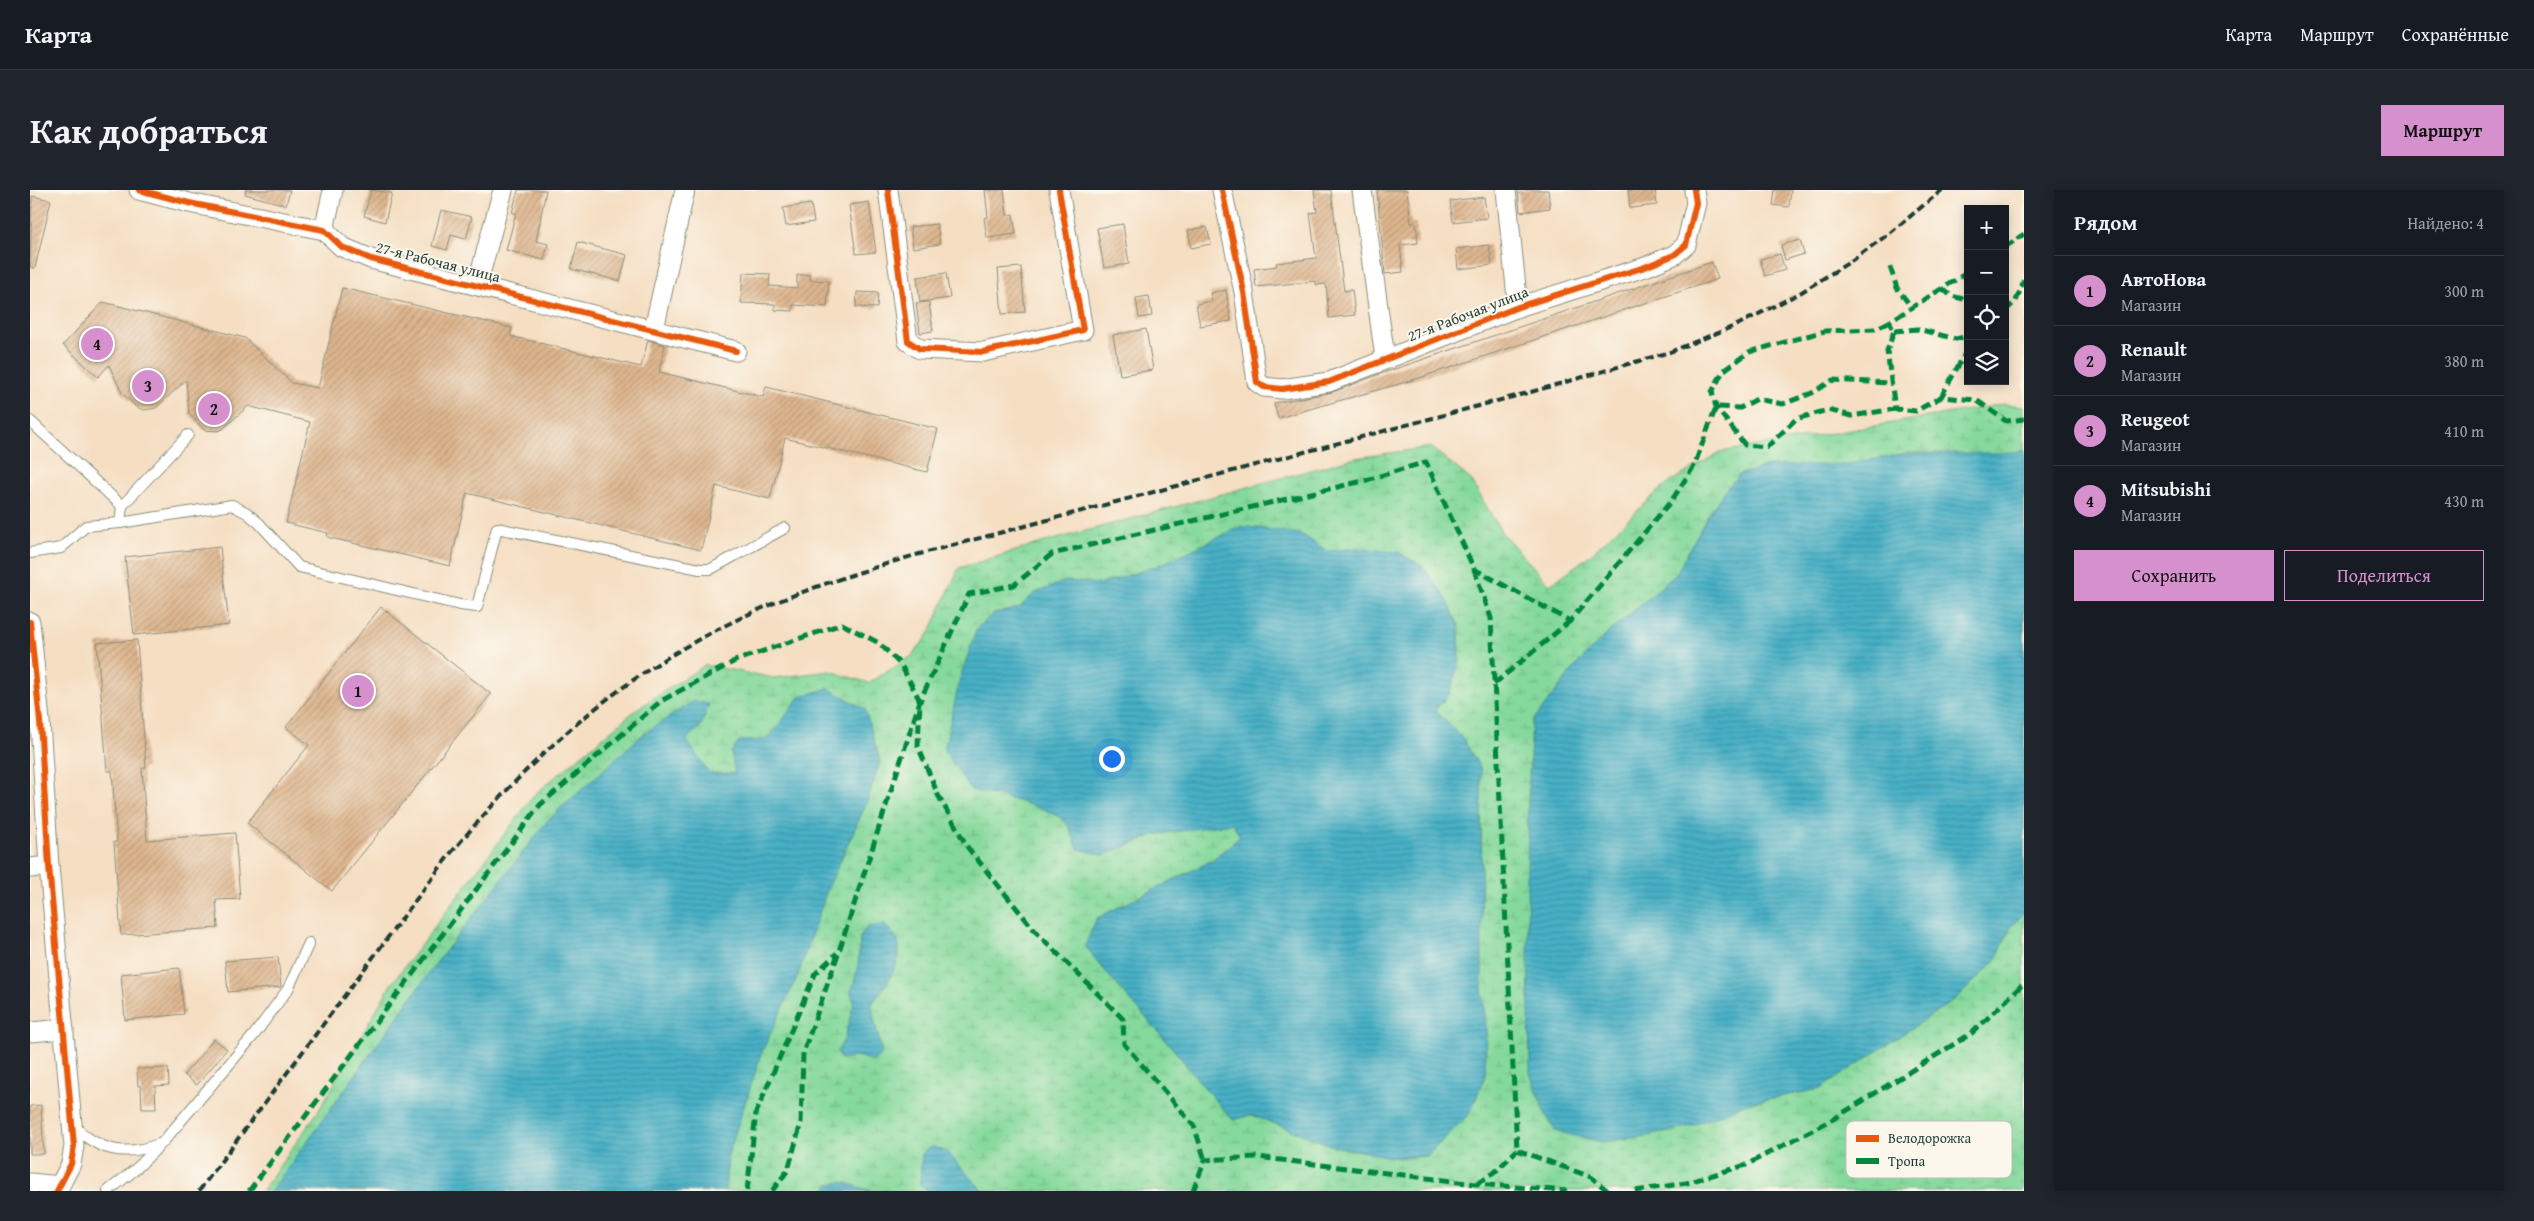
<!DOCTYPE html>
<html lang="ru">
<meta charset="utf-8">
<style>
:root{--surface:#171b24;--page:#20242c;--text:#f1f3f6;--muted:#9ea1a6;--line:#363941;--accent:#d690ce}
body{margin:0;font-family:"Gentium Book Plus",serif;background:var(--page);color:var(--text)}
.controls{position:absolute;right:15px;top:15px;display:grid;overflow:hidden;border-radius:0px;box-shadow:0 2px 12px #0003}
.controls button{width:45px;height:45px;display:grid;place-items:center;padding:0;border:0;border-bottom:1px solid var(--line);background:var(--surface);color:var(--text);font:25px sans-serif}
.you{position:absolute;left:1081px;top:568px;width:18px;height:18px;margin:-12px;border:4px solid #fff;border-radius:50%;background:#1a73e8;box-shadow:0 0 0 8px #1a73e833}
.badge{display:grid;place-items:center;width:32px;height:32px;border-radius:50%;background:var(--accent);color:#111;font-size:16px;font-weight:700}
.pin{position:absolute;translate:-50% -50%;border:2px solid #fff;box-shadow:0 1px 5px #0006}
.list{margin:0;padding:0;list-style:none}
h2{display:flex;justify-content:space-between;align-items:center;height:65px;margin:0;padding:0 20px;font-size:21px}
h2 small{font-size:16px;font-weight:400;color:var(--muted)}
.list li{display:grid;grid-template-columns:32px 1fr auto;gap:15px;align-items:center;box-sizing:border-box;height:70px;padding:0 20px;border-top:1px solid var(--line)}
.list b{display:block;font-size:19px;white-space:nowrap}
.list p{margin:0;font-size:16px;white-space:nowrap;color:var(--muted)}
.list em{font-size:16px;font-style:normal;color:var(--muted)}
.actions{display:flex;gap:10px;padding:15px 20px}
.actions a{flex:1;padding:11px 0;border:1px solid var(--accent);border-radius:0px;text-align:center;font-size:18px;color:var(--accent)}
.actions .main{background:var(--accent);color:#111}
.icon{flex:none;width:28px;height:28px;fill:none;stroke:currentColor;stroke-width:2;stroke-linecap:round;stroke-linejoin:round}
.map{position:relative;flex:none;width:1994px;height:1001px;overflow:hidden;border-radius:0px}
header{display:flex;align-items:center;gap:30px;box-sizing:border-box;height:70px;padding:0 25px;background:var(--surface);border-bottom:1px solid var(--line)}
header strong{font-size:24px}
nav{display:flex;gap:28px;margin-inline-start:auto;font-size:18px}
.intro{display:flex;align-items:center;justify-content:space-between;box-sizing:border-box;height:120px;padding:0 30px}
h1{margin:0;font-size:35px}
.button{padding:12px 22px;border-radius:0px;background:var(--accent);color:#111;font-size:18px;font-weight:700}
main{display:flex;gap:30px;padding:0 30px}
aside{flex:1;background:var(--surface);border-radius:0px;box-shadow:0 2px 12px #0003}
.map>svg:first-child{display:block}
.wetland{fill:url(#wetland-marsh);stroke:#528b68}
.water{fill:url(#water-rules);stroke:#33767d}
.building{fill:url(#building-hatch)}
.lines{fill:none;stroke-linecap:round;stroke-linejoin:round}
.service-casing{stroke:#8a8e7b;stroke-width:12}
.minor-casing{stroke:#8a8e7b;stroke-width:21}
.service{stroke:#fff;stroke-width:10}
.minor{stroke:#fff;stroke-width:19}
.rail{stroke:#1f3d34;stroke-width:4;stroke-dasharray:8 4;stroke-linecap:butt}
.quiet{stroke:#00873e;stroke-width:5;stroke-dasharray:10 5;stroke-linecap:butt}
.cycleway-casing{stroke:#fbf7ec;stroke-width:9}
.cycleway{stroke:#e8590c;stroke-width:6}
.labels{text-anchor:middle;stroke-width:4;stroke-linejoin:round;paint-order:stroke}
.street-label{font-size:15px;fill:#1f3d34;stroke:#fbf7ec}
.key{fill:#fbf7ec;stroke:#b9bfb5;stroke-width:1}
.key-label{font-size:14px;fill:#1f3d34}
</style>
<header>
<strong>Карта</strong>
<nav><a>Карта</a><a>Маршрут</a><a>Сохранённые</a></nav>
</header>
<div class="intro"><h1>Как добраться</h1><a class="button">Маршрут</a></div>
<main>
<div class="map">
<svg width="1994" height="1001" viewBox="0 0 1994 1001">
<defs>
<pattern id="wetland-marsh" width="20" height="14" patternUnits="userSpaceOnUse" patternTransform="scale(1.25)"><rect width="20" height="14" fill="#85d99c"/><path d="M1 5h8M5 5V1M11 12h8M15 12V8" fill="none" stroke="#72bb87"/></pattern>
<pattern id="water-rules" width="6" height="5" patternUnits="userSpaceOnUse" patternTransform="scale(1.25)"><rect width="6" height="5" fill="#47b0c6"/><path d="M0 2.5h6" fill="none" stroke="#3b90a2"/></pattern>
<pattern id="building-hatch" width="6" height="6" patternUnits="userSpaceOnUse" patternTransform="scale(1.25)"><rect width="6" height="6" fill="#dfb68e"/><path d="M-1 1l2-2M0 6l6-6M5 7l2-2" fill="none" stroke="#b49575"/></pattern>
</defs>
<rect width="100%" height="100%" fill="#fbf7ec"/>
<filter id="ink" filterUnits="userSpaceOnUse"><feTurbulence type="fractalNoise" baseFrequency=".02" numOctaves="2"/><feDisplacementMap in="SourceGraphic" scale="10" xChannelSelector="R" yChannelSelector="G"/><feConvolveMatrix kernelMatrix="1 2 1 2 8 2 1 2 1" color-interpolation-filters="sRGB"/></filter>
<filter id="wash" filterUnits="userSpaceOnUse"><feTurbulence type="fractalNoise" baseFrequency=".0096" numOctaves="4" result="noise"/><feDisplacementMap in="SourceGraphic" scale="20" xChannelSelector="R" yChannelSelector="G"/><feGaussianBlur stdDeviation="1.12" result="paint"/><feColorMatrix in="noise" values="0 0 0 0 0 0 0 0 0 0 0 0 0 0 0 0 0 1.4 0 .05"/><feComposite in="paint" operator="in"/></filter>
<g filter="url(#wash)">
<rect width="100%" height="100%" fill="#f5dec2"/>
<!-- wetland -->
<polygon class="wetland" points="1974,214 1994,216 1994,1001 232,1001 289,920 360,796 505,604 607,519 675,475 744,488 800,481 839,493 882,466 899,444 929,378 1015,352 1325,268 1401,257 1441,290 1472,343 1520,395 1560,365 1636,294 1691,262"/>
<!-- water -->
<g class="water">
<polygon points="1994,261 1994,723 1980,738 1966,770 1926,809 1790,899 1717,913 1662,936 1623,945 1572,952 1525,941 1514,921 1500,884 1497,690 1498,607 1502,532 1549,472 1577,444 1646,384 1677,327 1696,299 1710,284 1739,276 1819,274 1877,263 1966,263"/>
<path d="M1212,336L1271,344L1297,361L1326,358L1368,362L1392,376L1415,406L1429,436L1430,470L1420,503L1405,520L1433,549L1451,579L1452,798L1456,836L1455,886L1440,923L1397,966L1367,968L1303,956L1222,925L1203,930C1180,906 1161,880 1139,854C1111,821 1081,791 1055,755L1067,728L1181,671L1210,647L1203,633L1124,645L1074,665L1048,659C1044,651 1041,637 1034,631C1022,617 960,604 941,600L914,560L930,488L947,438L963,424L989,418L1005,403L1036,391L1071,394L1127,376Z"/>
<polygon points="798,498 835,519 850,571 837,612 797,700 768,785 732,862 698,965 695,1001 241,1001 407,772 518,630 612,545 663,511 679,514 671,536 656,549 679,583 705,583 701,562 710,551 734,550 748,537 768,508"/>
<path d="M854,734C857,738 862,742 865,746C879,767 853,799 841,815L852,863L843,871L827,866L814,870L809,868L808,860L814,850L824,813L821,802L828,777L830,747L837,737Z"/>
<polygon points="901,956 917,962 953,1001 898,1001 890,994 892,964"/>
<polygon points="812,992 841,1001 795,1001 799,994"/>
</g>
<g id="blocks">
<!-- building -->
<g class="building">
<polygon points="216,0 260,0 256,15 215,4"/>
<polygon points="341,0 362,3 355,32 334,26"/>
<polygon points="488,0 516,0 506,51 518,54 514,70 476,60 486,23 482,23"/>
<polygon points="955,0 974,0 977,25 983,24 986,44 957,48 954,28 958,27"/>
<polygon points="1284,0 1301,0 1314,101 1322,100 1325,125 1299,128 1296,94 1286,95 1286,91 1226,97 1224,79 1247,76 1246,73 1286,68 1280,23 1287,22"/>
<polygon points="1347,0 1377,0 1381,33 1386,33 1388,53 1370,55 1373,82 1355,84"/>
<polygon points="1488,0 1518,0 1520,18 1490,22"/>
<polygon points="1598,0 1625,0 1627,15 1600,18"/>
<polygon points="1745,0 1761,0 1759,17 1743,15"/>
<polygon points="2,6 21,10 5,78 0,77"/>
<polygon points="1454,7 1457,28 1423,32 1420,11"/>
<polygon points="839,12 846,62 826,64 819,15"/>
<polygon points="781,14 784,32 756,36 753,18"/>
<polygon points="411,20 442,27 436,49 421,45 417,60 402,56"/>
<polygon points="907,34 910,54 883,58 880,37"/>
<polygon points="1093,34 1099,74 1074,78 1067,38"/>
<polygon points="1177,37 1181,54 1161,58 1158,40"/>
<polygon points="1770,50 1774,64 1755,70 1751,55"/>
<polygon points="548,52 597,65 590,91 541,79"/>
<polygon points="1459,55 1462,75 1428,79 1426,59"/>
<polygon points="1750,64 1755,80 1735,86 1730,69"/>
<polygon points="1682,72 1688,89 1383,190 1248,228 1244,213 1303,202 1350,184"/>
<polygon points="991,77 995,122 972,124 968,79"/>
<polygon points="713,83 740,84 739,96 767,98 767,85 780,85 780,90 799,91 797,117 763,115 763,121 745,120 745,114 711,113"/>
<polygon points="916,83 920,108 890,112 887,87"/>
<polygon points="312,98 482,138 480,146 611,177 618,150 635,155 629,182 733,207 736,197 908,239 897,282 755,248 740,309 686,296 671,360 437,303 420,376 297,347 298,343 256,333 280,232 218,216 193,239 188,241 174,240 159,224 156,190 126,218 114,220 106,217 92,203 79,175 68,187 33,155 73,112 215,148 262,193 288,198"/>
<polygon points="1196,100 1201,131 1170,136 1166,114 1182,111 1180,103"/>
<polygon points="827,102 848,103 847,118 826,117"/>
<polygon points="1119,106 1122,126 1109,128 1106,108"/>
<polygon points="899,112 903,141 890,143 886,113"/>
<polygon points="1116,139 1123,180 1090,185 1083,145"/>
<polygon points="190,357 199,435 104,445 95,367"/>
<polygon points="351,417 461,504 302,701 217,633 279,555 256,537"/>
<polygon points="107,450 116,578 112,578 117,650 205,643 210,709 186,710 188,738 91,745 84,652 87,652 82,581 77,581 67,453"/>
<polygon points="248,767 251,797 198,802 195,771"/>
<polygon points="149,778 154,824 95,830 91,784"/>
<polygon points="184,849 197,859 167,895 154,885"/>
<polygon points="138,878 139,895 125,896 126,919 112,919 111,896 108,896 107,879"/>
<polygon points="11,915 14,964 0,964 0,916"/>
</g>
</g>
</g>
<g filter="url(#ink)">
<use href="#blocks" fill-opacity="0" stroke="#8a8e7b" stroke-width="1"/>
<g class="lines">
<!-- service casing -->
<g class="service-casing">
<g id="service">
<polyline points="0,231 92,316"/>
<polyline points="90,333 92,316 158,245"/>
<polyline points="0,363 31,358 56,336 90,333 202,315 217,323 229,333 269,377 430,415 447,417 467,338 670,379 681,379 755,338"/>
<path d="M43,935C68,961 94,967 129,954"/>
<polyline points="78,1001 107,978 132,953 224,845 258,799 279,753"/>
</g>
</g>
<!-- minor casing -->
<g class="minor-casing">
<g id="minor">
<polyline points="109,0 159,13 294,40 312,57 341,69 706,161"/>
<polyline points="858,0 878,151 890,159 953,162 1053,140 1029,0"/>
<polyline points="1192,0 1214,102 1227,192 1234,197 1252,199 1299,192 1488,117 1615,77 1644,65 1656,55 1666,13 1664,0"/>
<polyline points="1332,0 1355,168"/>
<polyline points="1476,0 1488,117"/>
<polyline points="294,40 303,0"/>
<polyline points="447,95 473,0"/>
<polyline points="624,139 655,0"/>
<polyline points="0,432 10,531 19,676 44,956 41,974 27,1001"/>
<polyline points="0,678 19,676"/>
<polyline points="0,842 34,839"/>
<polyline points="0,993 30,996"/>
</g>
</g>
<!-- service -->
<use href="#service" class="service"/>
<!-- minor -->
<use href="#minor" class="minor"/>
<!-- rail -->
<path class="rail" d="M169,1001L420,664C511,556 598,478 728,420C778,398 830,382 882,366L1501,202L1640,162L1707,135L1770,103L1818,73L1860,43L1912,0"/>
<!-- quiet -->
<g class="quiet">
<polyline points="1975,57 1994,44"/>
<polyline points="1860,77 1867,98 1882,118"/>
<polyline points="1938,82 1859,132 1864,141 1857,161 1865,219 1886,221 1911,207 1946,210 1976,231 1994,229"/>
<polyline points="1912,98 1921,106 1938,110"/>
<polyline points="1975,121 1986,111 1994,90"/>
<polyline points="1859,132 1845,139 1795,141 1719,162 1693,181 1682,202 1686,217 1715,255 1737,257 1766,229 1798,220 1822,226 1865,219"/>
<polyline points="1864,141 1888,139 1926,149 1938,146"/>
<polyline points="1911,207 1938,158"/>
<polyline points="1444,379 1461,428 1487,960 1561,987 1578,1001"/>
<polyline points="1464,494 1540,431"/>
<polyline points="1447,993 1464,983 1487,960"/>
<polyline points="219,1001 510,615 631,511 707,470 812,434 849,453 871,475 890,511 888,556 908,605 938,658 1006,742 1093,829 1094,854 1164,936 1175,970"/>
<polyline points="717,1001 726,923 785,784 807,763"/>
<polyline points="742,1001 758,980 771,933 773,863 809,761 890,511 939,404 984,395 1022,364 1333,291 1396,272 1444,379 1540,431 1642,310 1664,276 1686,217 1710,218 1727,209 1753,214 1782,203 1803,190 1861,193"/>
<polyline points="1163,1001 1175,970 1227,967 1446,994 1537,1001"/>
<polyline points="1605,1001 1656,993 1716,975 1805,928 1942,843 1994,793"/>
</g>
<!-- cycleway casing -->
<g class="cycleway-casing">
<g id="cycleway">
<polyline points="109,0 159,13 294,40 312,57 341,69 706,161"/>
<polyline points="858,0 878,151 890,159 953,162 1053,140 1029,0"/>
<polyline points="1192,0 1214,102 1227,192 1234,197 1252,199 1299,192 1488,117 1615,77 1644,65 1656,55 1666,13 1664,0"/>
<polyline points="0,432 10,531 19,676 44,956 41,974 27,1001"/>
</g>
</g>
<!-- cycleway -->
<use href="#cycleway" class="cycleway"/>
</g>
</g>
<g class="labels">
<!-- street labels -->
<g class="street-label">
<text transform="translate(408 72) rotate(14)" y="5">27-я Рабочая улица</text>
<text transform="translate(1438 124) rotate(-21)" y="5">27-я Рабочая улица</text>
</g>
</g>
<!-- legend -->
<rect x="1816" y="931" width="166" height="57" rx="8" class="key"/>
<rect x="1826" y="945" width="23" height="7" fill="#e8590c"/>
<rect x="1826" y="968" width="23" height="6" fill="#00873e"/>
<g class="key-label">
<text x="1858" y="953">Велодорожка</text>
<text x="1858" y="976">Тропа</text>
</g>
</svg>
<div class="controls">
<button>+</button>
<button>−</button>
<button><svg class="icon" aria-label="locate" viewBox="0 0 24 24"><circle cx="12" cy="12" r="6"/><path d="M12 2v4M12 18v4M2 12h4M18 12h4"/></svg></button>
<button><svg class="icon" aria-label="layers" viewBox="0 0 24 24"><path d="M12 4l9 5-9 5-9-5zM3 14l9 5 9-5"/></svg></button>
</div>
<div class="you"></div>
<div class="pin badge" style="left:328px;top:501px">1</div>
<div class="pin badge" style="left:184px;top:219px">2</div>
<div class="pin badge" style="left:118px;top:196px">3</div>
<div class="pin badge" style="left:67px;top:154px">4</div>
</div>
<aside>
<h2>Рядом<small>Найдено: 4</small></h2>
<ul class="list">
<li><span class="badge">1</span><div><b>АвтоНова</b><p>Магазин</p></div><em>300 m</em></li>
<li><span class="badge">2</span><div><b>Renault</b><p>Магазин</p></div><em>380 m</em></li>
<li><span class="badge">3</span><div><b>Reugeot</b><p>Магазин</p></div><em>410 m</em></li>
<li><span class="badge">4</span><div><b>Mitsubishi</b><p>Магазин</p></div><em>430 m</em></li>
</ul>
<div class="actions"><a class="main">Сохранить</a><a>Поделиться</a></div>
</aside>
</main>
